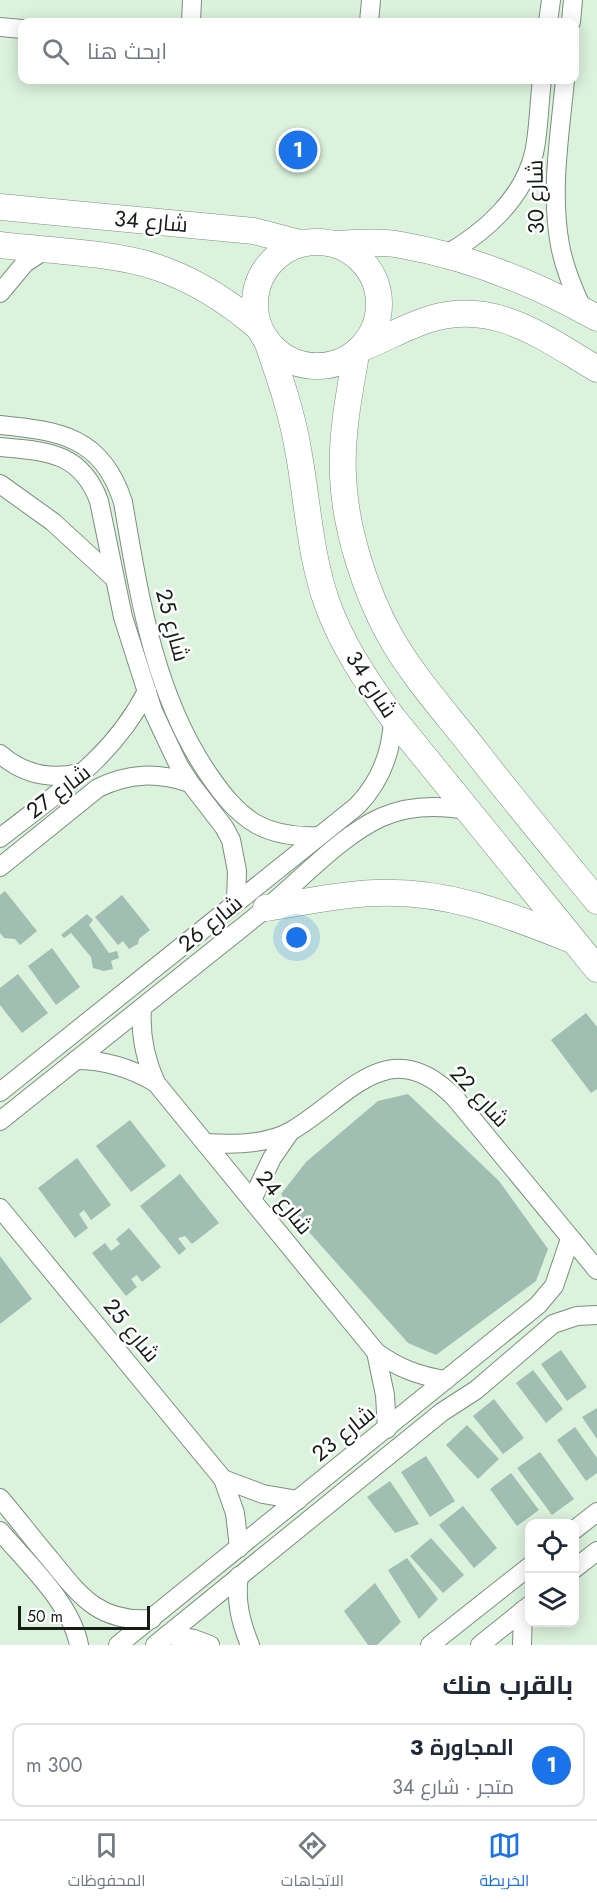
<!DOCTYPE html>
<html lang="ar">
<meta charset="utf-8">
<style>
:root{--surface:#fff;--page:#f2f2f3;--text:#1f2937;--muted:#747a83;--line:#e0e1e3;--accent:#1a73e8}
body{margin:0;font-family:Jost,Cairo,sans-serif;background:var(--page);color:var(--text);direction:rtl}
.controls{position:absolute;right:18px;bottom:18px;display:grid;overflow:hidden;border-radius:12px;box-shadow:0 3px 15px #0003}
.controls button{width:54px;height:54px;display:grid;place-items:center;padding:0;border:0;border-bottom:2px solid var(--line);background:var(--surface);color:var(--text);font:30px sans-serif}
.scale{position:absolute;left:18px;bottom:15px;width:132px;box-sizing:border-box;padding-left:6px;border:3px solid #151d15;border-top:0;font-size:16px;line-height:21px;white-space:nowrap;color:#151d15;-webkit-text-stroke:4px #fff;paint-order:stroke}
.you{position:absolute;left:297px;top:938px;width:21px;height:21px;margin:-15px;border:4px solid #fff;border-radius:50%;background:#1a73e8;box-shadow:0 0 0 9px #1a73e833}
.badge{display:grid;place-items:center;width:39px;height:39px;border-radius:50%;background:var(--accent);color:#fff;font-size:20px;font-weight:700}
.pin{position:absolute;translate:-50% -50%;border:3px solid #fff;box-shadow:0 2px 6px #0006}
.list{margin:0;padding:0;list-style:none}
h2{display:flex;justify-content:space-between;align-items:center;height:78px;margin:0;padding:0 24px;font-size:26px}
h2 small{font-size:20px;font-weight:400;color:var(--muted)}
.list li{display:grid;grid-template-columns:39px 1fr auto;gap:18px;align-items:center;box-sizing:border-box;height:84px;margin:0 12px 12px;padding:0 12px;border:2px solid var(--line);border-radius:12px}
.list b{display:block;font-size:22px;white-space:nowrap}
.list p{margin:0;font-size:20px;white-space:nowrap;color:var(--muted)}
.list em{font-size:20px;font-style:normal;color:var(--muted)}
.icon{flex:none;width:33px;height:33px;fill:none;stroke:currentColor;stroke-width:2;stroke-linecap:round;stroke-linejoin:round}
.map{position:relative;flex:none;width:597px;height:1645px;overflow:hidden;direction:ltr}
.search{position:absolute;background:var(--surface);box-shadow:0 3px 15px #0003;left:18px;right:18px;top:18px;height:66px;display:flex;align-items:center;gap:15px;box-sizing:border-box;padding:0 21px;border-radius:12px;color:var(--muted);font-size:22px}
.sheet{height:174px;background:var(--surface)}
nav{display:flex;justify-content:space-around;align-items:center;box-sizing:border-box;height:84px;border-top:2px solid var(--line);background:var(--surface);font-size:16px;color:var(--muted)}
nav a{display:grid;justify-items:center;gap:3px}
nav .on{color:var(--accent)}
.map>svg:first-child{display:block}
.building{fill:#a1beb2}
.lines{fill:none;stroke-linecap:round;stroke-linejoin:round}
.street-casing{stroke:#7b8f7d;stroke-width:20}
.secondary-casing{stroke:#7b8f7d;stroke-width:27}
.street{stroke:#fff;stroke-width:18}
.secondary{stroke:#fff;stroke-width:26}
.labels{text-anchor:middle;stroke-width:5;stroke-linejoin:round;paint-order:stroke}
.street-label{font-size:22px;fill:#151d15;stroke:#fff}
</style>
<div class="map">
<svg width="597" height="1645" viewBox="0 0 597 1645">
<rect width="100%" height="100%" fill="#dbf2dd"/>
<!-- building -->
<g class="building">
<polygon points="5,891 37,931 20,945 15,939 4,938 0,933 0,895"/>
<polygon points="122,895 150,930 139,939 138,944 129,949 123,941 118,945 95,917"/>
<polygon points="87,914 93,920 89,925 109,953 117,951 119,958 111,961 113,969 104,971 93,968 91,957 71,933 64,938 61,935"/>
<polygon points="52,948 80,987 56,1005 28,966"/>
<polygon points="18,974 48,1013 22,1033 0,1005 0,988"/>
<polygon points="586,1013 597,1027 597,1089 591,1093 551,1040"/>
<polygon points="408,1094 499,1181 548,1249 536,1281 436,1355 408,1343 300,1222 281,1194 306,1162 378,1101"/>
<polygon points="130,1120 166,1166 131,1192 96,1146"/>
<polygon points="77,1158 111,1205 91,1220 84,1210 79,1214 88,1228 75,1238 38,1188"/>
<polygon points="180,1174 219,1223 192,1244 185,1236 178,1238 186,1249 179,1255 140,1206"/>
<polygon points="129,1228 161,1267 142,1282 137,1275 131,1279 137,1287 126,1296 92,1253 105,1243 111,1251 120,1244 116,1239"/>
<polygon points="0,1256 32,1299 0,1324"/>
<polygon points="561,1350 587,1387 567,1401 541,1364"/>
<polygon points="533,1370 563,1409 546,1423 516,1383"/>
<polygon points="494,1399 524,1438 503,1454 473,1416"/>
<polygon points="597,1408 597,1439 582,1417"/>
<polygon points="467,1425 499,1459 478,1479 446,1445"/>
<polygon points="575,1427 597,1458 597,1473 586,1481 557,1440"/>
<polygon points="540,1452 574,1499 552,1515 517,1468"/>
<polygon points="426,1456 455,1501 430,1517 401,1472"/>
<polygon points="511,1473 539,1510 517,1526 490,1489"/>
<polygon points="390,1481 419,1524 395,1533 367,1497"/>
<polygon points="463,1506 497,1548 474,1568 439,1525"/>
<polygon points="431,1538 464,1575 443,1593 410,1556"/>
<polygon points="407,1558 438,1599 419,1619 388,1570"/>
<polygon points="375,1583 401,1622 377,1645 368,1645 344,1611"/>
</g>
<g class="lines">
<!-- street casing -->
<g class="street-casing">
<g id="street">
<polyline points="191,22 192,0"/>
<polyline points="369,22 371,0"/>
<polyline points="548,22 551,0"/>
<polyline points="571,22 573,0"/>
<polyline points="0,27 22,29"/>
<path d="M565,80C560,134 550,191 560,245C564,268 573,289 583,310"/>
<path d="M445,255C484,233 523,199 534,153C539,130 539,103 542,80"/>
<polyline points="0,293 25,263 45,250"/>
<path d="M0,425C61,431 102,437 123,502C139,595 154,695 209,775C222,794 236,812 256,824C276,835 297,837 318,836"/>
<path d="M0,447C46,451 81,452 99,501L123,617L153,711L179,766L190,783L224,827L231,840L237,871L236,902"/>
<polyline points="0,484 53,522 114,578"/>
<path d="M0,754C23,774 50,780 79,773"/>
<path d="M0,838C58,792 112,759 147,691"/>
<path d="M0,867L98,788C129,773 157,772 190,783"/>
<path d="M142,1008C140,1035 145,1059 156,1083L376,1352C398,1368 419,1376 446,1380"/>
<path d="M76,1060C106,1060 131,1068 156,1083"/>
<path d="M0,1092L357,806C381,781 392,752 393,718"/>
<path d="M0,1121C88,1051 176,981 264,910C299,882 341,835 382,817C409,805 438,805 467,810"/>
<path d="M206,1143C233,1145 266,1145 291,1131C349,1097 389,1030 455,1098L597,1270"/>
<polyline points="252,1200 272,1158 290,1132"/>
<polyline points="0,1208 223,1479 235,1513 239,1548"/>
<polyline points="376,1352 385,1395 387,1429"/>
<polyline points="223,1479 263,1494 298,1500"/>
<path d="M0,1498C17,1518 33,1539 50,1559C80,1596 99,1623 152,1619"/>
<polyline points="574,1530 597,1512"/>
<path d="M0,1531C28,1564 71,1603 79,1645"/>
<polyline points="574,1569 597,1551"/>
<path d="M239,1576C235,1601 241,1623 250,1645"/>
<polyline points="167,1635 194,1639 210,1645"/>
<polyline points="118,1645 538,1305 554,1286 570,1239"/>
<polyline points="155,1645 442,1412 476,1390 553,1324 577,1316 597,1315"/>
<polyline points="430,1645 530,1566"/>
<polyline points="480,1645 530,1605"/>
<polyline points="522,1645 523,1610"/>
</g>
</g>
<!-- secondary casing -->
<g class="secondary-casing">
<g id="secondary">
<polyline points="0,207 254,231 300,243"/>
<circle cx="317" cy="304" r="62"/>
<path d="M337,244C358,243 380,241 401,245C470,257 536,284 597,318"/>
<path d="M0,245C48,251 111,252 156,267C195,280 229,302 259,328"/>
<path d="M267,341C280,378 293,416 299,455C308,505 310,555 327,603C342,645 367,682 393,718L597,969"/>
<path d="M362,348C385,339 407,326 430,319C495,299 544,338 597,369"/>
<path d="M356,355C349,395 341,435 343,476C345,528 365,591 390,636C413,677 446,713 474,749C514,801 556,851 597,901"/>
<path d="M266,908C302,903 339,894 376,893C448,890 506,914 572,940"/>
</g>
</g>
<!-- street -->
<use href="#street" class="street"/>
<!-- secondary -->
<use href="#secondary" class="secondary"/>
</g>
<g class="labels">
<!-- street labels -->
<g class="street-label">
<text transform="translate(535 197) rotate(-91)" y="8">شارع 30</text>
<text transform="translate(151 221) rotate(5)" y="8">شارع 34</text>
<text transform="translate(173 625) rotate(75)" y="8">شارع 25</text>
<text transform="translate(372 684) rotate(57)" y="8">شارع 34</text>
<text transform="translate(58 791) rotate(-37)" y="8">شارع 27</text>
<text transform="translate(210 923) rotate(-39)" y="8">شارع 26</text>
<text transform="translate(480 1096) rotate(47)" y="8">شارع 22</text>
<text transform="translate(285 1202) rotate(51)" y="8">شارع 24</text>
<text transform="translate(132 1330) rotate(51)" y="8">شارع 25</text>
<text transform="translate(343 1433) rotate(-39)" y="8">شارع 23</text>
</g>
</g>
</svg>
<div class="controls">
<button><svg class="icon" aria-label="locate" viewBox="0 0 24 24"><circle cx="12" cy="12" r="6"/><path d="M12 2v4M12 18v4M2 12h4M18 12h4"/></svg></button>
<button><svg class="icon" aria-label="layers" viewBox="0 0 24 24"><path d="M12 4l9 5-9 5-9-5zM3 14l9 5 9-5"/></svg></button>
</div>
<div class="scale">50 m</div>
<div class="you"></div>
<div class="pin badge" style="left:298px;top:150px">1</div>
<div class="search"><svg class="icon" aria-label="search" viewBox="0 0 24 24"><circle cx="10" cy="10" r="6"/><path d="M15 15l6 6"/></svg>ابحث هنا</div>
</div>
<section class="sheet">
<h2>بالقرب منك<small></small></h2>
<ul class="list">
<li><span class="badge">1</span><div><b>المجاورة 3</b><p>متجر · شارع 34</p></div><em>300 m</em></li>
</ul>
</section>
<nav>
<a class="on"><svg class="icon" aria-label="map" viewBox="0 0 24 24"><path d="M3 6l6-2 6 2 6-2v14l-6 2-6-2-6 2zM9 4v14M15 6v14"/></svg>الخريطة</a>
<a><svg class="icon" aria-label="directions" viewBox="0 0 24 24"><path d="M12 3l9 9-9 9-9-9zM9 14v-3h6M13 9l2 2-2 2"/></svg>الاتجاهات</a>
<a><svg class="icon" aria-label="saved" viewBox="0 0 24 24"><path d="M7 4h10v16l-5-4-5 4z"/></svg>المحفوظات</a>
</nav>
